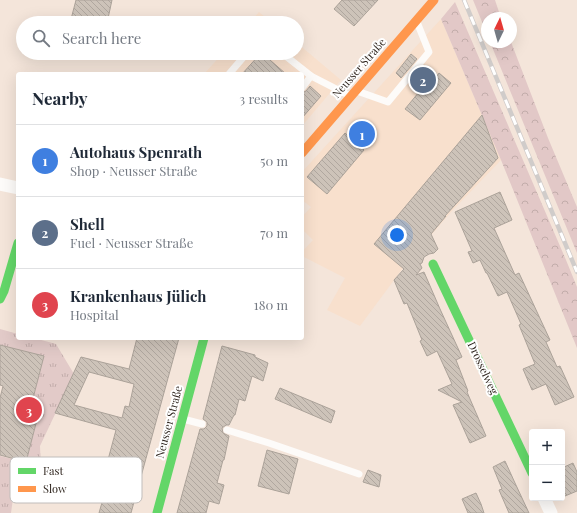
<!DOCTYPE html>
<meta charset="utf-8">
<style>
:root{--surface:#fff;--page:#f2f2f3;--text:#1f2937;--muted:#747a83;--line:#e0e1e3;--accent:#73685f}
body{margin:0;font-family:"Playfair Display",serif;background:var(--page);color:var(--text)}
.controls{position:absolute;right:12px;bottom:12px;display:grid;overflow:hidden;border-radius:4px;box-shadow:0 4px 16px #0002}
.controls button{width:36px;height:36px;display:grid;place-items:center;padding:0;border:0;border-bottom:1px solid var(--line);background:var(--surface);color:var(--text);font:20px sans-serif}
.compass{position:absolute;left:481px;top:12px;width:36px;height:36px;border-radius:50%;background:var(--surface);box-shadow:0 4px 16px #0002;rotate:5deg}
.you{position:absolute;left:397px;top:235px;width:14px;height:14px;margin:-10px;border:3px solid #fff;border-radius:50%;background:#1a73e8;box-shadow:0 0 0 6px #1a73e833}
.badge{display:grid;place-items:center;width:26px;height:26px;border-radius:50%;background:var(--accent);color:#fff;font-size:13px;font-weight:700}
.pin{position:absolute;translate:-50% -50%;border:2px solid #fff;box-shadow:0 1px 4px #0006}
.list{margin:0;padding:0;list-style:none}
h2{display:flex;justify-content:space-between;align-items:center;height:52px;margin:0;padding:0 16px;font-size:17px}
h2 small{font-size:13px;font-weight:400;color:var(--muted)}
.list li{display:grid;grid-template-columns:26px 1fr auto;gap:12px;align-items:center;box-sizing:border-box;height:72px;padding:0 16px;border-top:1px solid var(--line)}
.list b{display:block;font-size:15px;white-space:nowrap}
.list p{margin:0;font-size:13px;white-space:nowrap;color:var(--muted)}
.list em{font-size:13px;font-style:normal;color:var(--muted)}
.icon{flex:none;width:22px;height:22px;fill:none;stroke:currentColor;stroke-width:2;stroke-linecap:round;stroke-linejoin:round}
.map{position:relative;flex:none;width:577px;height:513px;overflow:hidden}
.search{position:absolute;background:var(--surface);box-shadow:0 4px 16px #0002;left:16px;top:16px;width:288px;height:44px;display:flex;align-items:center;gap:10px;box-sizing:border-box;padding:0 14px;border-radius:22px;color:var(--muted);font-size:15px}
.panel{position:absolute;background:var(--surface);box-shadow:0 4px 16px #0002;left:16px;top:72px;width:288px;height:268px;border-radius:4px}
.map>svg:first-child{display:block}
.built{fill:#f8e0cd}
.grass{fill:url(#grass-tufts)}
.forest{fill:url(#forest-crowns)}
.building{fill:url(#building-back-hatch);stroke:#aba299;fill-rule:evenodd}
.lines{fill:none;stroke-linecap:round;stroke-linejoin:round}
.lane{stroke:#fdfbf9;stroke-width:7}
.street{stroke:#fdfbf9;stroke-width:13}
.fast{stroke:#63d668;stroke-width:9}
.slow{stroke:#ff974d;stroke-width:9}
.rail-casing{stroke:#d0ccca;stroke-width:4.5}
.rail{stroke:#fff;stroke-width:3;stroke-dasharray:9;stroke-linecap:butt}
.labels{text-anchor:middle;stroke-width:4;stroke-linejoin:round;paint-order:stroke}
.street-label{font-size:11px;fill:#2e241d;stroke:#fff}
.key{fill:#fff;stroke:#c0bdbb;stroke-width:1}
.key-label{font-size:11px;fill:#2e241d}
</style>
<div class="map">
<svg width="577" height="513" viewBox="0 0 577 513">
<defs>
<pattern id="grass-tufts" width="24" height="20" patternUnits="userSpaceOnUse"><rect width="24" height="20" fill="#e2cac8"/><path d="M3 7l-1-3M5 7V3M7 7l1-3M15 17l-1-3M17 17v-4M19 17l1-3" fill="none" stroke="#c2adab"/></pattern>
<pattern id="forest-crowns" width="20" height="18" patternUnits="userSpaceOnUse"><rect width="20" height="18" fill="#e2c8c7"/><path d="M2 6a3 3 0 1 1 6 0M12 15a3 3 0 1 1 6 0" fill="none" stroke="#c2acaa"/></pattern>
<pattern id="building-back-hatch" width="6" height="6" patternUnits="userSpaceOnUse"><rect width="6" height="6" fill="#cdc3b9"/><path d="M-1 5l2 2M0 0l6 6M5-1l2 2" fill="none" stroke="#b0a79f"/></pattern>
</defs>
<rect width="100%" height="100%" fill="#f4e5da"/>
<!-- built -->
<g class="built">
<polygon points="259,12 272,23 249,23"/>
<polygon points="441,19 501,160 451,212 403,268 360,326 327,310 345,278 302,256 302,252 313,240 302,229 302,217 311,207 302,200 302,172"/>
<polygon points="297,43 341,80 302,126 302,74 204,74 223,53 297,53"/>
</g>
<!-- grass -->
<polygon class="grass" points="0,329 18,334 18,338 34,338 56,344 74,374 40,446 41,472 25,477 16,477 11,513 0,513 0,456 26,462 40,408 31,406 44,356 0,345"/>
<!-- forest -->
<g class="forest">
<polygon points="473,0 495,0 501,18 487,18 487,34"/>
<polygon points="455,2 566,260 577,287 577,348 501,160 441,19"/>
<polygon points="490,42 511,42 548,138 577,207 577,253"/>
</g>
<!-- building -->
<g class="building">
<polygon points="76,0 112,0 107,23 70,23"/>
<polygon points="342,0 378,0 354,26 334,9"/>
<polygon points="261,53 262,53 286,74 242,74"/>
<polygon points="411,54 417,59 401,78 396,73"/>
<polygon points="424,65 437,76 439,73 451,83 420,120 405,109 419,92 409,84"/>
<polygon points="310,86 321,96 302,118 302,93 306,91"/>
<polygon points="482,115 498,158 444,217 446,216 431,234 438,249 434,253 429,254 424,257 422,263 420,264 422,268 416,275 424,272 440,309 462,357 456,360 468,391 467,392 486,436 470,443 453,405 462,402 438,390 452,384 437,351 427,356 420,341 422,340 407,303 404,304 394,280 404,269 374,244"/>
<polygon points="345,133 364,150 327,194 307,177"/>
<polygon points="500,192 512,220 494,228 515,275 519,273 550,340 546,342 557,367 560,366 574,397 555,405 546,384 532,390 523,369 535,364 519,325 521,324 507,292 498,296 487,273 486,273 480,260 473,263 468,252 472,251 455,212"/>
<path d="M137,338H179L131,513H99L105,492L88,488L93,468L105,471L116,430L55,413L81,357L129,369ZM89,372L134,384L129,407L125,406L122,418L74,405Z"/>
<polygon points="0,345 44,356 31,406 40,408 26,462 0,455 0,398 3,386 0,385"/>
<polygon points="222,346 255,355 255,357 268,363 263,381 252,376 245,401 239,399 235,415 234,415 229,425 226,425 222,428 223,433 229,436 224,460 223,460 217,483 224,485 219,504 209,501 206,513 177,513 200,429 204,429 207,426 207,422 203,419"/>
<polygon points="280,388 335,411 331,423 275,399"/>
<polygon points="267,450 298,459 289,494 258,486"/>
<polygon points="505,461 515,483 529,513 509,513 499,490 502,489 493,467"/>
<polygon points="573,463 577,472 577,491 565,496 562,489 562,468"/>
<polygon points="368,470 381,475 379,487 363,482"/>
<polygon points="476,493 481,504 484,513 468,513 462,499"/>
</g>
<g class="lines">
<!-- lane -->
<g class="lane">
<polyline points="282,53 311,76 350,96"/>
<polyline points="229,74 247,53"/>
<polyline points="302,88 311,76"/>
<polyline points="357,91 388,102 429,52 417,22"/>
<polyline points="183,419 202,424"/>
<polyline points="227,430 269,443 359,474"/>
</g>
<!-- street -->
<g class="street">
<polyline points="0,184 18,188"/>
<polyline points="544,498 551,513"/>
</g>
<!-- fast -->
<g class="fast">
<polyline points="433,264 532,473"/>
<polyline points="0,299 4,291 18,243"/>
<polyline points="157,513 204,338"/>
</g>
<!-- slow -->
<polyline class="slow" points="302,153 434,0"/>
<!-- rail casing -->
<g class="rail-casing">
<polyline id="rail" points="464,0 577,272"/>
</g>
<!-- rail -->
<use href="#rail" class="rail"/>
</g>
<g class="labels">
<!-- street labels -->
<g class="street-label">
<text transform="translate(359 68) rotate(-49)" y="4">Neusser Straße</text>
<text transform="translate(483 368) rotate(65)" y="4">Drosselweg</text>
<text transform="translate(169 422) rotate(-75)" y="4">Neusser Straße</text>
</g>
</g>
<!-- legend -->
<rect x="10" y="457" width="132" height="46" rx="6" class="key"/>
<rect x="18" y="468" width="18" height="6" fill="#63d668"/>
<rect x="18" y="486" width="18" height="6" fill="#ff974d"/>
<g class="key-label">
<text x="43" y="475">Fast</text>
<text x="43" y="493">Slow</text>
</g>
</svg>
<div class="controls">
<button>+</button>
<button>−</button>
</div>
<svg class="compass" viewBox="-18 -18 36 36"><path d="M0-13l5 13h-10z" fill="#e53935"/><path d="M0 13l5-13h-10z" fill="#747a83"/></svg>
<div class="you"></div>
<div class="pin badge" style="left:362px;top:134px;background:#3f7fe0">1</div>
<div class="pin badge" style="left:423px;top:80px;background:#5c6f8a">2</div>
<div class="pin badge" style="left:29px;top:410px;background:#e0444e">3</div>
<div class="search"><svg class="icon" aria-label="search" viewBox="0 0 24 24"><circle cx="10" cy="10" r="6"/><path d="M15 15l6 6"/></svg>Search here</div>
<section class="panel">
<h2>Nearby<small>3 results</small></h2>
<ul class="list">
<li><span class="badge" style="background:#3f7fe0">1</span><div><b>Autohaus Spenrath</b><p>Shop · Neusser Straße</p></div><em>50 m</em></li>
<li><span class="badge" style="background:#5c6f8a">2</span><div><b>Shell</b><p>Fuel · Neusser Straße</p></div><em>70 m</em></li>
<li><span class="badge" style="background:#e0444e">3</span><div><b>Krankenhaus Jülich</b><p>Hospital</p></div><em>180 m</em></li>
</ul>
</section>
</div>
